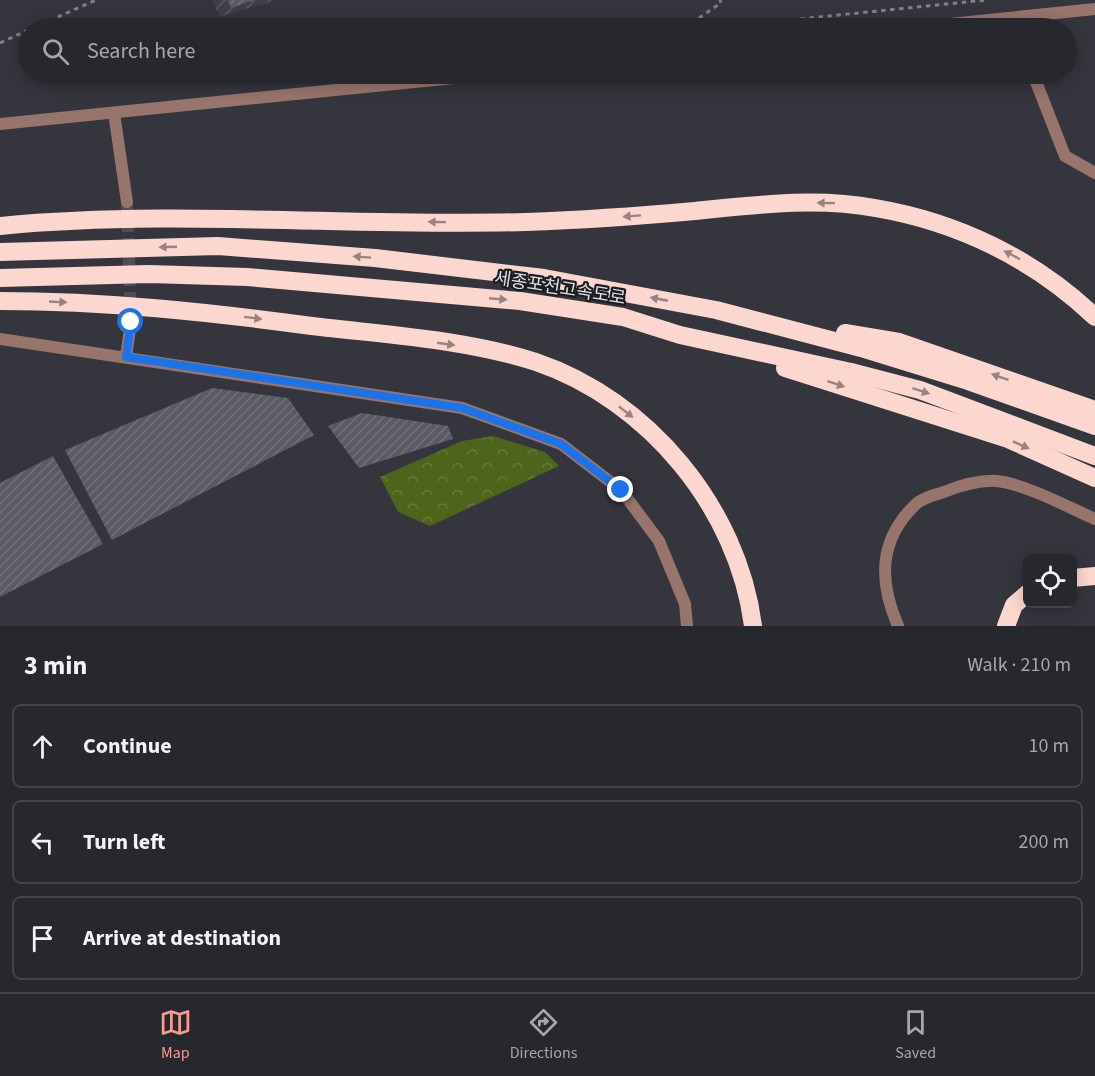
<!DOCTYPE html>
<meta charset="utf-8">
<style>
:root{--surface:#27282e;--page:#2f3036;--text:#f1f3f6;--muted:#a4a6aa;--line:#43444a;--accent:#f59c92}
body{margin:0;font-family:"Source Sans 3","Noto Sans KR",sans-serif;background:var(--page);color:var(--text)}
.controls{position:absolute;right:18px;bottom:18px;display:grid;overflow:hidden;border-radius:9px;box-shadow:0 3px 15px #0003}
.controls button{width:54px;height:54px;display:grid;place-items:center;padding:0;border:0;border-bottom:2px solid var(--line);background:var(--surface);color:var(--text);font:30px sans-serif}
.stop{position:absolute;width:18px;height:18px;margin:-14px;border:4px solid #1a73e8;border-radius:50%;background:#fff}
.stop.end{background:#1a73e8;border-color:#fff;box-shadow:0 2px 6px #0008}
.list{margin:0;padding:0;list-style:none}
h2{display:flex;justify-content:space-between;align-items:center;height:78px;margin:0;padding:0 24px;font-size:26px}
h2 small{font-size:20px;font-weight:400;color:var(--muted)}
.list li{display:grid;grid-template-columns:39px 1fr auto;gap:18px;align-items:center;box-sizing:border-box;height:84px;margin:0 12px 12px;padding:0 12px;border:2px solid var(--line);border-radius:9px}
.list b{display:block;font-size:22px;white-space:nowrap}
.list em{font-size:20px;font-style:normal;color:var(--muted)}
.icon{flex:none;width:33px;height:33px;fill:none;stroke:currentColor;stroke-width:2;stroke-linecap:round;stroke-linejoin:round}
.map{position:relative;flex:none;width:1095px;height:626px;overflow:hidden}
.search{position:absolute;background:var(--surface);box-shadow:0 3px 15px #0003;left:18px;right:18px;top:18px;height:66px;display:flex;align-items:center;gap:15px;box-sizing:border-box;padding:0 21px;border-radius:33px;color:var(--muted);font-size:22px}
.sheet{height:366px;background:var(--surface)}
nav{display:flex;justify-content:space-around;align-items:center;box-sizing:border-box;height:84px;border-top:2px solid var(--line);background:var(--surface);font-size:16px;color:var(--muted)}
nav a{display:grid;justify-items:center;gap:3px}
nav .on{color:var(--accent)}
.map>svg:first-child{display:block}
.industrial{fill:url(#industrial-furrows)}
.forest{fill:url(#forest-crowns)}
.building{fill:url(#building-hatch)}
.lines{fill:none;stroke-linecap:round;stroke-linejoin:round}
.minor-tunnel{stroke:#4e4f56;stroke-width:12;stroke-dasharray:12 6;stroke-linecap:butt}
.path{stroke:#808187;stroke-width:3;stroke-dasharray:4.5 4.5;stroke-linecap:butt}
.minor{stroke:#97746c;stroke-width:12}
.motorway{stroke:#fbd7cf;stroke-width:18}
.oneway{fill:#978380}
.route{stroke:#1a73e8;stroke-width:8}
.labels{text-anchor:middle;stroke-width:4.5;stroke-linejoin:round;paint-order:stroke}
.street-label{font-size:18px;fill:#dfe0e5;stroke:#1c1d20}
</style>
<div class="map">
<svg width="1095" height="626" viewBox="0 0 1095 626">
<defs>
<pattern id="industrial-furrows" width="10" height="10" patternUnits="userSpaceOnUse" patternTransform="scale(1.5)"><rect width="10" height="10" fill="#3e3e4d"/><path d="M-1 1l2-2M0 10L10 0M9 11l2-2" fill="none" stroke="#595a66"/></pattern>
<pattern id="forest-crowns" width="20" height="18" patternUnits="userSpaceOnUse" patternTransform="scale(1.5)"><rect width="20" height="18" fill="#4e641a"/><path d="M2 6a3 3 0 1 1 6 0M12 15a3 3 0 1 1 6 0" fill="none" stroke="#677a3b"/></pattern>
<pattern id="building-hatch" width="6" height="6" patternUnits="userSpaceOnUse" patternTransform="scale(1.5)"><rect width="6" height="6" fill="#595a63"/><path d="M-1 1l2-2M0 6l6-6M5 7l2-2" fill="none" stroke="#707179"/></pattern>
</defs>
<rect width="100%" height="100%" fill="#34353d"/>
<!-- industrial -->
<polygon class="industrial" points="213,0 276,0 219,17"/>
<!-- forest -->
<polygon class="forest" points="493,436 545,452 559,466 430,526 398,512 380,477 462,441"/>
<!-- building -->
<g class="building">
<polygon points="228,0 254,0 231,8"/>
<polygon points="212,388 288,398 314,435 112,540 65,450"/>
<polygon points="362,413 448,426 453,439 359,468 328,426"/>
<polygon points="53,456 103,544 0,597 0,483"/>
</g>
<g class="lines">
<!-- minor-tunnel -->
<polyline class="minor-tunnel" points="127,202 131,322"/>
<!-- path -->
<g class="path">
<polyline points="33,28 96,0"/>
<polyline points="684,28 721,3 720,0"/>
<polyline points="711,28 986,0"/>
<polyline points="0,43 28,30"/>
</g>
<!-- minor -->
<g class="minor">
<polyline points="910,28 1095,9"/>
<polyline points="1033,74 1065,156 1095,173"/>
<polyline points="114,113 127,202"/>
<polyline points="0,124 494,74"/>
<polyline points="0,339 462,408 561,444 621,490 659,541 685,604 687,626"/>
<polyline points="126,357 131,322"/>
<path d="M898,626C879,582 878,541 915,505C921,498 935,495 944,492C959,486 980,480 997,481C1025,484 1068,507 1095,519"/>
</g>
<!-- motorway -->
<g class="motorway">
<path d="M0,226C175,209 351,227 526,222C582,220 639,216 695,211C755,205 816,197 875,208C958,222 1034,259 1095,317"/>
<polyline points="0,252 218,246 375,258 544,278 716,310 861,348 968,381 1095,426"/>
<polyline points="0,278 149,274 247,277 520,301 623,317 680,335 851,372 920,390 1095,456"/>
<path d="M0,301C105,301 208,312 312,326C386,335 465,339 536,362C648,400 738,508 753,626"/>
<polyline points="845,333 899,342 1095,410"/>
<polyline points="785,368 1008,439 1095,478"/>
<polyline points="1072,578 1095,576"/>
<polyline points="1006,626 1014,605 1028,593"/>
</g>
</g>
<!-- one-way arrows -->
<defs><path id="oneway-solid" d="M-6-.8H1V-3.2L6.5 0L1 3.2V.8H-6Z" transform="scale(1.5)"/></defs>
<g class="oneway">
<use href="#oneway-solid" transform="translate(826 203) rotate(-179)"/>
<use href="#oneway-solid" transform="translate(632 216) rotate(176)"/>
<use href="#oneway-solid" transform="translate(437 222) rotate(-179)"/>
<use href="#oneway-solid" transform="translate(168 247) rotate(178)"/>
<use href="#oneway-solid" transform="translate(1012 255) rotate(-152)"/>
<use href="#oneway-solid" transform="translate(362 257) rotate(-176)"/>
<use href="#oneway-solid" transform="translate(498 299) rotate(5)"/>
<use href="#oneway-solid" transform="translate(659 299) rotate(-169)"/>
<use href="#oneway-solid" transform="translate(58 302) rotate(3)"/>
<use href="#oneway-solid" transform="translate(253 318) rotate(7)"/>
<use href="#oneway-solid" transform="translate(446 344) rotate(8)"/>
<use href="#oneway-solid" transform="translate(1000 377) rotate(-161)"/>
<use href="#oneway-solid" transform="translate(836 384) rotate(18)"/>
<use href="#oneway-solid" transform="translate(921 391) rotate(18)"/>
<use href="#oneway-solid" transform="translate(626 412) rotate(38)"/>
<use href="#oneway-solid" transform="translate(1021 445) rotate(24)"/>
</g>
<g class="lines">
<!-- route -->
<polyline class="route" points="131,322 126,357 462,408 561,444 621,490"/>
</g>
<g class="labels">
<!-- street labels -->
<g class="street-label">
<text transform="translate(560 288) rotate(9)" y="6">세종포천고속도로</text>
</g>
</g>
</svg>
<div class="controls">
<button><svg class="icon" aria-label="locate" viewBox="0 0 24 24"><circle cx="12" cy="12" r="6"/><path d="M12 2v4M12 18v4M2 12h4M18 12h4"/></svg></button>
</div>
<div class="stop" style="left:131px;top:322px"></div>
<div class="stop end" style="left:621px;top:490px"></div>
<div class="search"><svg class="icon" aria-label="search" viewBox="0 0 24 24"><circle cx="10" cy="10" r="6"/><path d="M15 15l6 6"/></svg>Search here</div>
</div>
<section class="sheet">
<h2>3 min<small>Walk · 210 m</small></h2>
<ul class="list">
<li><svg class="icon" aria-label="ahead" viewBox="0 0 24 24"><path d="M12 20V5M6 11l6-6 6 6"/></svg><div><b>Continue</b></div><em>10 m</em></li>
<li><svg class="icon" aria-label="left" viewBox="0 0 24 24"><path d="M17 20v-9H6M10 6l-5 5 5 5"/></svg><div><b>Turn left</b></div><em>200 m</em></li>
<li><svg class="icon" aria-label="arrive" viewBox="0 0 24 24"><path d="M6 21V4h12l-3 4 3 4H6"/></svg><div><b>Arrive at destination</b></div></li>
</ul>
</section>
<nav>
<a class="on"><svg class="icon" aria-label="map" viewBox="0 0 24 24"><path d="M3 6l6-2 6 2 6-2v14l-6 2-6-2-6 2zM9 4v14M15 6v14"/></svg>Map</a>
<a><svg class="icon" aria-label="directions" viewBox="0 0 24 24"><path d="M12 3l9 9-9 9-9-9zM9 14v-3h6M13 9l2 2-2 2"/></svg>Directions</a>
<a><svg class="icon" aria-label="saved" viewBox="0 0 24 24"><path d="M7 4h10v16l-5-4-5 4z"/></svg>Saved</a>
</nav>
